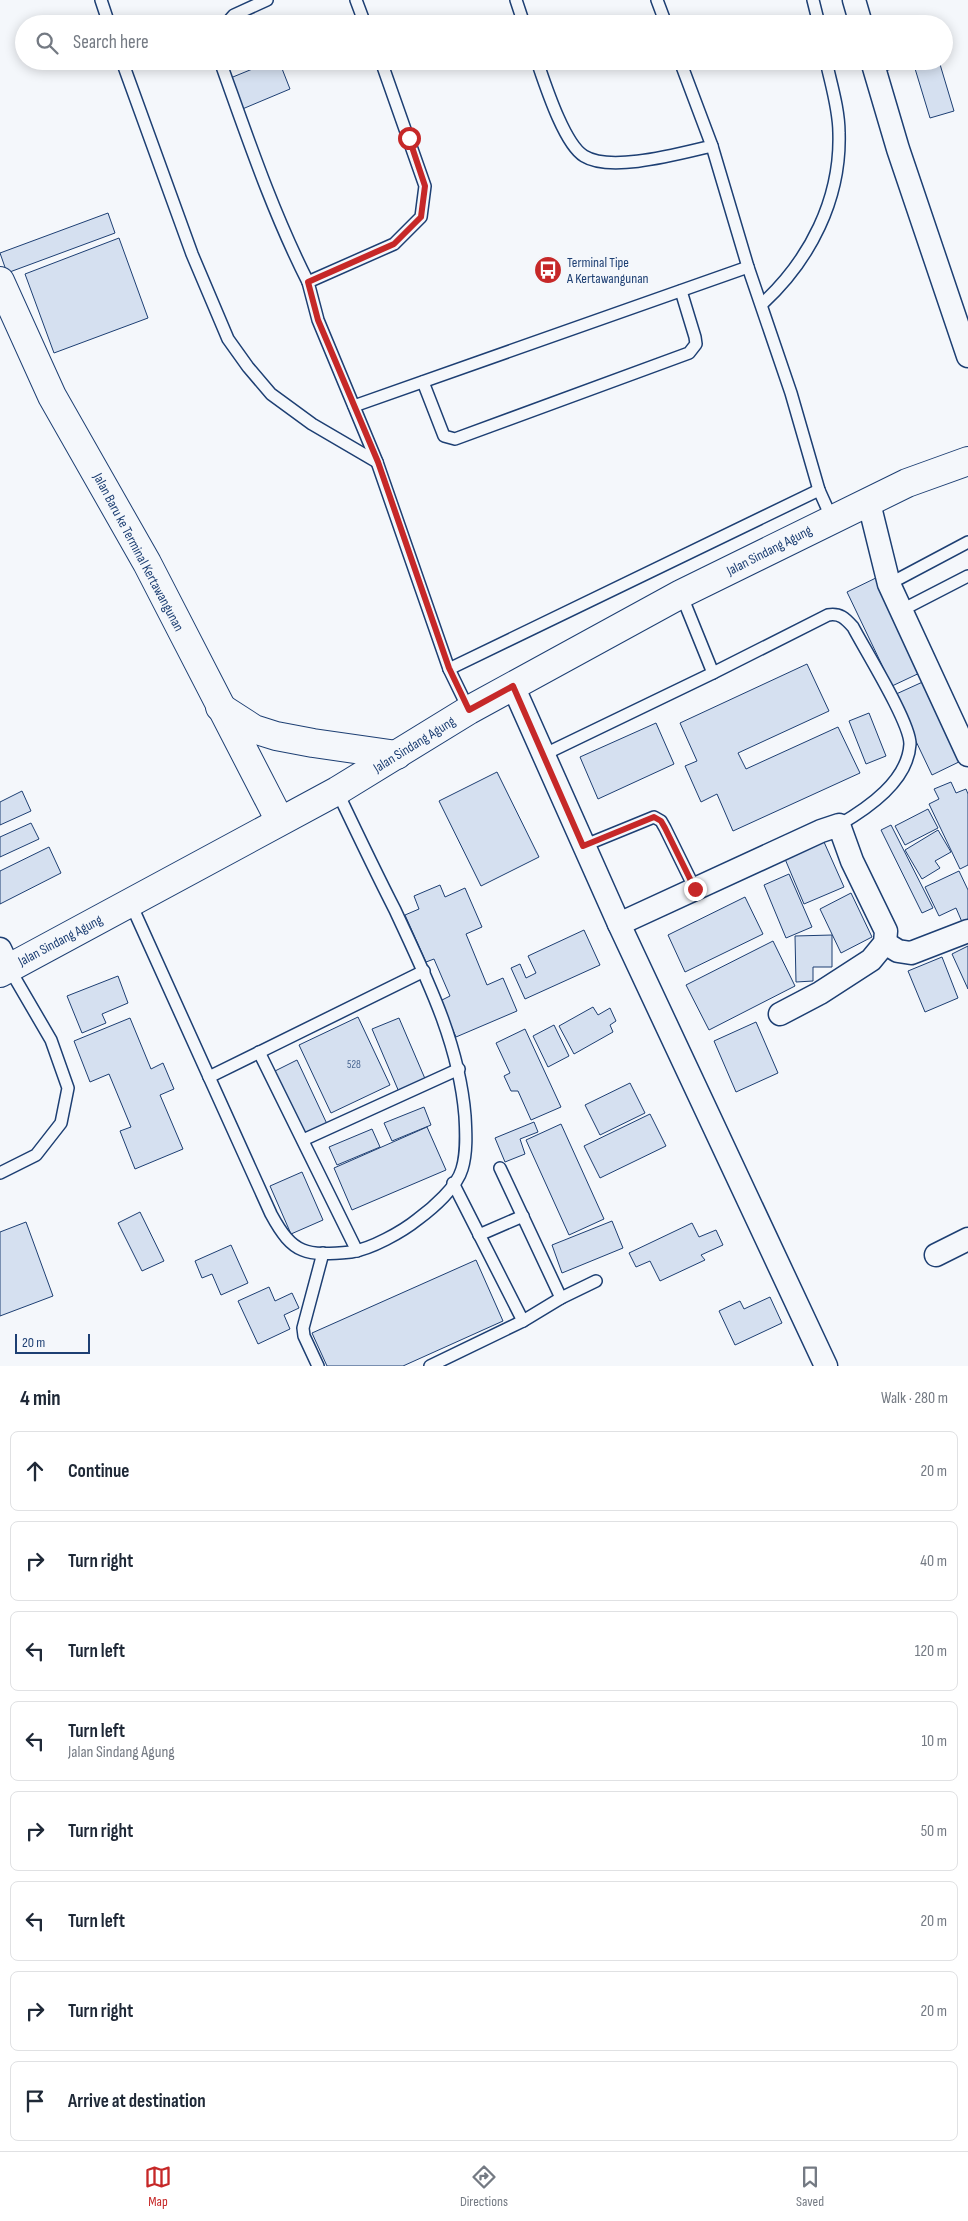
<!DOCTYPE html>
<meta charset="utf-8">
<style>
:root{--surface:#fff;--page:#f2f2f3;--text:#1f2937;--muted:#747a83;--line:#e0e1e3;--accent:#c62828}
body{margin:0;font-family:"Sofia Sans Condensed",sans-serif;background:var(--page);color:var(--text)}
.scale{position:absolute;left:15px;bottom:12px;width:75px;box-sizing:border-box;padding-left:5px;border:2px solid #1d3f73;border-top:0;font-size:14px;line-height:18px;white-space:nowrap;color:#1d3f73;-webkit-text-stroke:4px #f4f7fb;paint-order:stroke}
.stop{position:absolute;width:15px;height:15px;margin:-11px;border:4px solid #c62828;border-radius:50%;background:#fff}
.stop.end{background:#c62828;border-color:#fff;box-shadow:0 1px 5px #0008}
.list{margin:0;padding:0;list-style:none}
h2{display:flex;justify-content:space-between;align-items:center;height:65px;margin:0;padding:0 20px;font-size:21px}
h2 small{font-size:16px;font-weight:400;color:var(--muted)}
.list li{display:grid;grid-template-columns:32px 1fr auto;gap:15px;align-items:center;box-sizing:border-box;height:80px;margin:0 10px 10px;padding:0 10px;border:1px solid var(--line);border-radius:8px}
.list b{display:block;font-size:19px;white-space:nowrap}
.list p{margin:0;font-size:16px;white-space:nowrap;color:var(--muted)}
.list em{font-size:16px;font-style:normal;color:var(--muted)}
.icon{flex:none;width:28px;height:28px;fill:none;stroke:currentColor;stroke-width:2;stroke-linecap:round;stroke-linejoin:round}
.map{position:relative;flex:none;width:968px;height:1366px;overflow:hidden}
.search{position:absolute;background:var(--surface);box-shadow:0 2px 12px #0003;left:15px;right:15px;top:15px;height:55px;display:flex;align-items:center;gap:12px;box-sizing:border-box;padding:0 18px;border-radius:28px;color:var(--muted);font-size:19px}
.sheet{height:785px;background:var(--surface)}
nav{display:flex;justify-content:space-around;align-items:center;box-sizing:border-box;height:70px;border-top:1px solid var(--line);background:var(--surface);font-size:14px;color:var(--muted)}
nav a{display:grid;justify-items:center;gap:2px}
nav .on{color:var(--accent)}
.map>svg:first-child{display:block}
.building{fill:#d5e0f0;stroke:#1d3f73}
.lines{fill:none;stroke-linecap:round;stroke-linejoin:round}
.service-casing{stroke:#1d3f73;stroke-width:14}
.minor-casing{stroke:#1d3f73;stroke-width:25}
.secondary-casing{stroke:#1d3f73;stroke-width:30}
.primary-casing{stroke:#1d3f73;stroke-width:30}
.service{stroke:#f4f7fb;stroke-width:11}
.minor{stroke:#f4f7fb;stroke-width:22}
.secondary{stroke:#f4f7fb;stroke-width:28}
.primary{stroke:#f4f7fb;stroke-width:28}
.route{stroke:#c62828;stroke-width:6}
.labels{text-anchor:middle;stroke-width:4;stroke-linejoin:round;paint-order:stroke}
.number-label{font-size:11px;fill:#4b6792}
.poi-label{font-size:14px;fill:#1d3f73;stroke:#f4f7fb;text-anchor:start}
.street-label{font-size:14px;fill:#1d3f73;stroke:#f4f7fb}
</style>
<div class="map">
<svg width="968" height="1366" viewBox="0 0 968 1366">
<rect width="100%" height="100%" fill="#f4f7fb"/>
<!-- building -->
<g class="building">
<polygon points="272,61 279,61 290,89 240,110 228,79"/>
<polygon points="876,61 939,61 954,111 930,118 913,62 879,73"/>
<polygon points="108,213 115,233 7,273 0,253"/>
<polygon points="119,238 148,318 54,353 25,274"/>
<polygon points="882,575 926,670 892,686 847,592"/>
<polygon points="807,664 829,711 738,753 746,769 838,727 860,773 733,831 717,794 701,802 685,766 697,761 680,723"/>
<polygon points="927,680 965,759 932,775 894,695"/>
<polygon points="869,713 886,756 866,764 849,721"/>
<polygon points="656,723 674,764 598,799 580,757"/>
<polygon points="497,772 539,857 481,886 439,801"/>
<polygon points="951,782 956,793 966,789 968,794 968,865 960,869 929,804 939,799 934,789"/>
<polygon points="22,791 31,811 0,825 0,802"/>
<polygon points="928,809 938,828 905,845 895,826"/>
<polygon points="31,823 39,839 0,857 0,837"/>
<polygon points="891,825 933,908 922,913 881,830"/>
<polygon points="938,830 951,852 935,861 940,868 922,879 905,850"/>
<polygon points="824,842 844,887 804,904 785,859"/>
<polygon points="49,847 61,873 0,904 0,871"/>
<polygon points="959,871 968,890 968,919 962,922 956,908 939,916 925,887"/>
<polygon points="789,874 812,927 786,938 764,885"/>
<polygon points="440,885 445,897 465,888 482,927 466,934 487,985 503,978 517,1011 456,1037 440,1001 450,996 434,959 426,962 405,915 419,909 414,896"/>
<polygon points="851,893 872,937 841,953 820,909"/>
<polygon points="745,897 763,934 685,972 668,935"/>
<polygon points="584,930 600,965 525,999 511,968 520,964 526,978 536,973 528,956"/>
<polygon points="832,935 832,967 813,967 813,981 796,982 795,936"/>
<polygon points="773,941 795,986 709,1030 686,985"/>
<polygon points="968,946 968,989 952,954"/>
<polygon points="942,957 958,998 925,1012 908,971"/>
<polygon points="118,976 128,1003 102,1014 106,1023 82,1033 67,996"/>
<polygon points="593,1007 598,1015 610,1008 616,1021 610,1025 613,1032 574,1054 559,1026"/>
<polygon points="358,1017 390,1085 331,1113 299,1045"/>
<polygon points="130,1018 151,1069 163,1063 174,1089 160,1095 183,1149 135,1169 120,1131 131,1127 109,1074 90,1082 74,1041"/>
<polygon points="399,1018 426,1081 399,1092 372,1029"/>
<polygon points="756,1022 778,1073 736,1092 714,1041"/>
<polygon points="554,1025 569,1056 548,1067 533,1036"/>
<polygon points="525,1029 561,1107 531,1120 518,1091 511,1091 504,1076 510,1073 496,1043"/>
<polygon points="297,1060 327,1124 302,1136 271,1073"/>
<polygon points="630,1083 645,1113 600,1135 585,1105"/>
<polygon points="424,1107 431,1125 392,1141 384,1123"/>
<polygon points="650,1114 666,1146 600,1178 584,1146"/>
<polygon points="534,1122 538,1132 520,1139 525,1154 505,1162 495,1138"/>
<polygon points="561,1124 604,1219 569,1235 526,1140"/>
<polygon points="427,1127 446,1170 352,1210 334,1168"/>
<polygon points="372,1129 380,1147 337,1165 329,1147"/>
<polygon points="302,1172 323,1220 291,1234 270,1186"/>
<polygon points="140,1212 164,1261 142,1271 118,1223"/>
<polygon points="612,1221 623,1248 562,1273 552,1245"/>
<polygon points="26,1222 53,1296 0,1316 0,1232"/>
<polygon points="692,1223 699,1237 716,1230 723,1245 701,1255 705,1260 660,1281 650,1261 636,1267 629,1253"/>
<polygon points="231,1245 248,1283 221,1295 212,1274 202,1278 195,1261"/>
<polygon points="476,1260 503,1321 403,1366 327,1366 312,1333"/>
<polygon points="269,1287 275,1301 292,1293 299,1308 284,1315 290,1329 258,1344 238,1301"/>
<polygon points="770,1297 782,1323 735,1345 719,1311 740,1301 744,1309"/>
</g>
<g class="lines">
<!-- service casing -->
<g class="service-casing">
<g id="service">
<polyline points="101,0 109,24"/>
<polyline points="356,0 365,24"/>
<polyline points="516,0 524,24"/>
<polyline points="657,0 666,24"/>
<polyline points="813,0 819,24"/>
<polyline points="226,24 234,15 267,0"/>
<polyline points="122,61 192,254 228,339 248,367 271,394 312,424 377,462"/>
<path d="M220,61C247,136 272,211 308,282"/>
<polyline points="381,61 425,186 421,217 394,244 308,282 318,320 377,462 449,669 469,710"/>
<path d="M537,61C545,84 564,144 584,156C611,173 681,153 712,146"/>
<polyline points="680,61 712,146 748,267 791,393 819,490 832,519"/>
<path d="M762,304C810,260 841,199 839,133C839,109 831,84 826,61"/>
<polyline points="423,382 444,436 455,439 689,353 696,344 695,337 681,291"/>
<polyline points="354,406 748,267"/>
<polyline points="889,584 968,542"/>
<polyline points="681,594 713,673"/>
<polyline points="900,611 968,576"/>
<polyline points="449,669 819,490"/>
<path d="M543,755L713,673L828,615C840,613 845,618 853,627C865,650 910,722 910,744C908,781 868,808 839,825"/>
<polyline points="583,846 654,817 661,821 665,828 695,889"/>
<path d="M130,902L271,1214C293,1255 306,1256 351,1252C371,1249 402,1232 418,1219C433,1208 457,1187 462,1169C467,1153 466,1133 465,1116C459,1042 426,977 395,910C375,871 356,831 337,791"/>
<polyline points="259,1052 357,1251"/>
<polyline points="209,1077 424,971"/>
<polyline points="303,1140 459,1069"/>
<polyline points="500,1168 561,1298"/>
<polyline points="0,1173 36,1155 61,1123 68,1088 51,1040 9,968"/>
<polyline points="453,1183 523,1321 561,1298 596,1281"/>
<polyline points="479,1235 523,1216"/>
<polyline points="318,1366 304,1336 303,1328 323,1253"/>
<polyline points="430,1366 523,1321"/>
</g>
</g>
<!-- minor casing -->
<g class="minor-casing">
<g id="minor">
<polyline points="854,0 861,24"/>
<polyline points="872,61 898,149 968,356"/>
<polyline points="869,503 889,584 968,755"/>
<polyline points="513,686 619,924 826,1366"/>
<polyline points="619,924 821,831 839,825 852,861 886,931 885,943 871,960 820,993 780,1014"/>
<polyline points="885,943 898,951 911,953 968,931"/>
<polyline points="0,949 9,968"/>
<polyline points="936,1255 968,1239"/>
</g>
</g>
<!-- secondary casing -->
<g class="secondary-casing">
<polyline id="secondary" points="0,281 52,396 147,563 280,821"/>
</g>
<!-- primary casing -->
<g class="primary-casing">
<g id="primary">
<polyline points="220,707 254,729 276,736 313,743 397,755"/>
<polyline points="0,973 337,791 469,710 681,594 907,483 968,461"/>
</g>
</g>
<!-- service -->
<use href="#service" class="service"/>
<!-- minor -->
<use href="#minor" class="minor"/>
<!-- secondary -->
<use href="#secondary" class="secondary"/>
<!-- primary -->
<use href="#primary" class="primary"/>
</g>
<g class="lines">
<!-- route -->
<polyline class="route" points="409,138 425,186 421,217 394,244 308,282 318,320 378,462 449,668 469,710 513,686 583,846 654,817 661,821 665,828 695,889"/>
</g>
<!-- icons -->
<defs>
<g id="bus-disc" transform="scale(1.4375)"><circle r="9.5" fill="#c62828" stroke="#f4f7fb"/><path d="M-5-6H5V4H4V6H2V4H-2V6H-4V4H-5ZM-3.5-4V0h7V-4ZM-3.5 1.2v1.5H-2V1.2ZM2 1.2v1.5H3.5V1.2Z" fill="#fff"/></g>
</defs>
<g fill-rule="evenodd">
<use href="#bus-disc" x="548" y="270"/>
</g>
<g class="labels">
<!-- number labels -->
<g class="number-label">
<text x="354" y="1068">528</text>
</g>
<!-- poi labels -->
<g class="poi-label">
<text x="567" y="267">Terminal Tipe<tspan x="567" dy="16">A Kertawangunan</tspan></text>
</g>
<!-- street labels -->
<g class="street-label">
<text transform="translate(769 550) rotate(-27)" y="5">Jalan Sindang Agung</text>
<text transform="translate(139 552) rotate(62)" y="5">Jalan Baru ke Terminal Kertawangunan</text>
<text transform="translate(414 744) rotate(-32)" y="5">Jalan Sindang Agung</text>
<text transform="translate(60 940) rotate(-28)" y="5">Jalan Sindang Agung</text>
</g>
</g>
</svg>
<div class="scale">20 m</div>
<div class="stop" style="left:409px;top:138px"></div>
<div class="stop end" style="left:695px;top:889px"></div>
<div class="search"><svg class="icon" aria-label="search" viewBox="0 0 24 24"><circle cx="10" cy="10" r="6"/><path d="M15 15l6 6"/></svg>Search here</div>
</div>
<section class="sheet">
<h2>4 min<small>Walk · 280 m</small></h2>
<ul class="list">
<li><svg class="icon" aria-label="ahead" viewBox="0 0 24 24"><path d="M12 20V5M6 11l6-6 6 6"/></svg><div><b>Continue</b></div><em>20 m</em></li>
<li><svg class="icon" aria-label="right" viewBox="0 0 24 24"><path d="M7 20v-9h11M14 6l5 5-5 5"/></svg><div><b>Turn right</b></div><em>40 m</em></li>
<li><svg class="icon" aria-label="left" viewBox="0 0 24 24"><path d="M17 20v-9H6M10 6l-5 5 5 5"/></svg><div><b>Turn left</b></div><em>120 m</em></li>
<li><svg class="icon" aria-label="left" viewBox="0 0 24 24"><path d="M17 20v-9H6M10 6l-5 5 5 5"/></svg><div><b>Turn left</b><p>Jalan Sindang Agung</p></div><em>10 m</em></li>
<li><svg class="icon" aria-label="right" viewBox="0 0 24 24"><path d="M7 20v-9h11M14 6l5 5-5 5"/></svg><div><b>Turn right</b></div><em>50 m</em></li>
<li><svg class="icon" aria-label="left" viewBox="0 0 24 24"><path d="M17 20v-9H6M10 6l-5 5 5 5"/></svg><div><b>Turn left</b></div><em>20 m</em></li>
<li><svg class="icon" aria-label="right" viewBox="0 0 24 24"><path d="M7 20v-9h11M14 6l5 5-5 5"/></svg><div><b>Turn right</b></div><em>20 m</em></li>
<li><svg class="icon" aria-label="arrive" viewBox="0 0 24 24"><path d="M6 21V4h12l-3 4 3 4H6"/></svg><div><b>Arrive at destination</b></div></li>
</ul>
</section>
<nav>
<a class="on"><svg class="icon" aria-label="map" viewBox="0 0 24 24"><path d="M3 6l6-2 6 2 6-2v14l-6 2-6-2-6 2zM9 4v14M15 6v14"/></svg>Map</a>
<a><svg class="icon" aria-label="directions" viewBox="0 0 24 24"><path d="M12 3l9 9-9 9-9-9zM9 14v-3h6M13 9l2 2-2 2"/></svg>Directions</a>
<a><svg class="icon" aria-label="saved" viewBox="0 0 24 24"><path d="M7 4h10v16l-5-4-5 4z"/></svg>Saved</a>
</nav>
